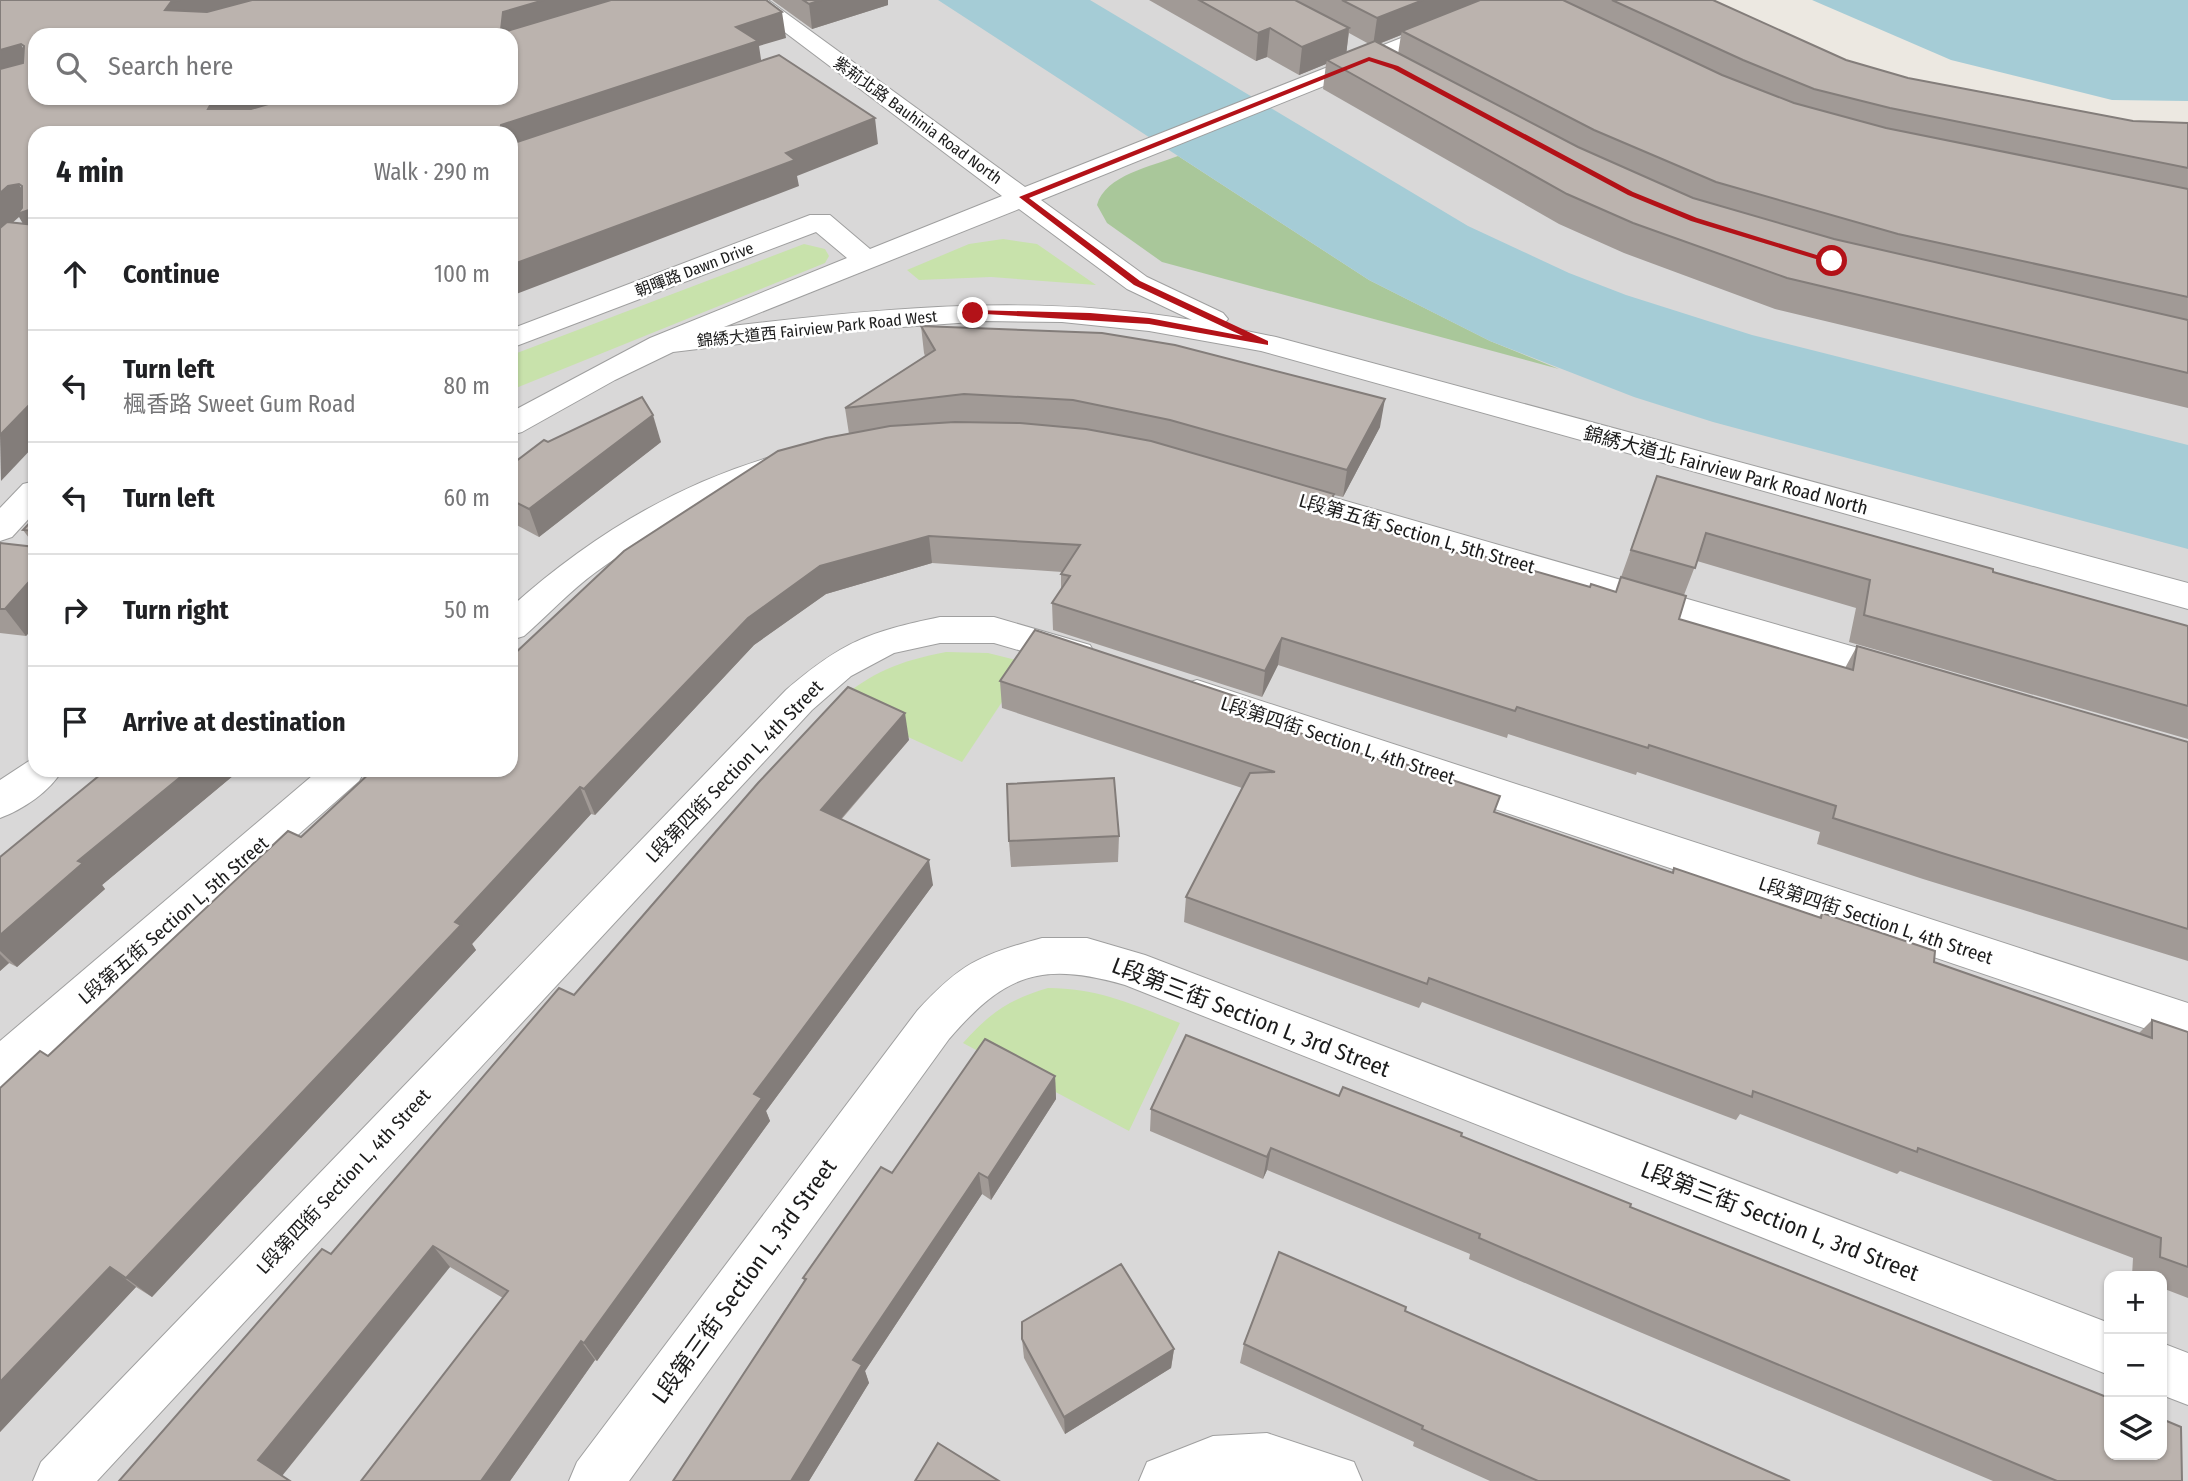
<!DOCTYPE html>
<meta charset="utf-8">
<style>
:root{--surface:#fff;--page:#f2f2f2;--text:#202124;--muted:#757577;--line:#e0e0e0}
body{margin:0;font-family:"Fira Sans Condensed","Noto Sans TC",sans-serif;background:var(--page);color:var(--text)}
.controls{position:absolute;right:21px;bottom:21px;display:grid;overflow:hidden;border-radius:14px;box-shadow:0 2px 5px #0004}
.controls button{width:63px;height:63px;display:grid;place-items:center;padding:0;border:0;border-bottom:2px solid var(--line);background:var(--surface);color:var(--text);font:35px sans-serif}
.stop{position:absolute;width:21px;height:21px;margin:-16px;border:5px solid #b31218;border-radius:50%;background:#fff}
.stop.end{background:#b31218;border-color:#fff;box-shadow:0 2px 7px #0008}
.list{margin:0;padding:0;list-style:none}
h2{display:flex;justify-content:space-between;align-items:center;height:91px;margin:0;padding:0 28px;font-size:30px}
h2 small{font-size:23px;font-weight:400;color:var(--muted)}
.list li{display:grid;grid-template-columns:46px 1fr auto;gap:21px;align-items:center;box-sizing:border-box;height:112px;padding:0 28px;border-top:2px solid var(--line)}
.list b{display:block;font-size:26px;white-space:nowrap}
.list p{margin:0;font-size:23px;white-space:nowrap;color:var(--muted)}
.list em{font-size:23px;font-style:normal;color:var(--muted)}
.icon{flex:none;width:38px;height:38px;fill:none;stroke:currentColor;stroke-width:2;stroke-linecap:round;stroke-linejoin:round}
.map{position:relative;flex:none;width:2188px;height:1481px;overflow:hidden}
.search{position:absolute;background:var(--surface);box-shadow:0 2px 5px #0004;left:28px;top:28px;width:490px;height:77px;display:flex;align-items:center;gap:18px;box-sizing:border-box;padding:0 24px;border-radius:21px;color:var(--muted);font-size:26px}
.panel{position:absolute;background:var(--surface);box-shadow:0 2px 5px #0004;left:28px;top:126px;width:490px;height:651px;border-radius:21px}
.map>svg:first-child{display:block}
.residential{fill:#d9d8d8;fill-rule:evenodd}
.grass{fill:#c8e2ab}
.forest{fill:#a9c79a}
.water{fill:#a5ccd6}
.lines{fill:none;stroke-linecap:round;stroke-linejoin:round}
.minor-casing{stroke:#9f9f9f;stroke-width:2}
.minor{fill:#fff;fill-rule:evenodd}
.wall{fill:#a19a96;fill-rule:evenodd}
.shaded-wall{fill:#837d7a}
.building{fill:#bbb3ae;stroke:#837d7a;stroke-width:2;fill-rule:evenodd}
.route{fill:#b31218}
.labels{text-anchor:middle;stroke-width:5;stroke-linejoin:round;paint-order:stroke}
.far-street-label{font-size:16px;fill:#1b1b1b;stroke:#fff}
.street-label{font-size:19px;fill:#1b1b1b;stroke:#fff}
.near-street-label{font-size:23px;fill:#1b1b1b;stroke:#fff}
</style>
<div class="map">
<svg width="2188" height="1481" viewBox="0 0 2188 1481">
<rect width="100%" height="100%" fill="#ece8e1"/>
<!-- residential -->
<path class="residential" d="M0,0H1693L1913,94L2188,190V1481H0ZM35,35H511V98H35ZM35,133H511V770H35ZM2109,1276H2162V1455H2109Z"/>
<!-- grass -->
<g class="grass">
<polygon points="1003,239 1037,244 1096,285 991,277 919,280 907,270 969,244"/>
<polygon points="804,244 825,249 829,256 825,263 511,390 511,362 517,353"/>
<path d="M946,652L988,653L1028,663L962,762L835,703C872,672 899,661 946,652Z"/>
<path d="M1048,988C1099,988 1134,1005 1180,1023L1129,1131L963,1043C991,1012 1008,1000 1048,988Z"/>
</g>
<!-- forest -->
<path class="forest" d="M1178,156L1369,280L1490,341L1559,369L1162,262L1107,223L1097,205C1105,175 1153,166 1178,156Z"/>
<!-- water -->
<g class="water">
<polygon points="938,0 1090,0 1468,226 1569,273 1626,295 1752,335 2188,445 2188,549 1713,422 1634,397 1490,341 1369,280"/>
<polygon points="1812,0 2188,0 2188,101 2112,100 1951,60"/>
</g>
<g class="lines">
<!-- minor casing -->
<g class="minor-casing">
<g id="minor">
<path d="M742,0H768L1025,187L1497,0H1528L1525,5L1041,200L1147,277L1223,313L1228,319L1222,326L1276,337L2188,583V609L1261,351L1149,331L1062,322L986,321L846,331L673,352L615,380L522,432L511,435V412L650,338L847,258L816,232L511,348V329L810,215H830L870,249L1002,196ZM1019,209L1127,289L1192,320C1034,293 881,308 724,327Z"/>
<path d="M781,454L793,457L797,465L793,473C723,497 656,528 596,572C570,591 548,615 524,636L511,640V607C589,537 679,482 781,454Z"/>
<polygon points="35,481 35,512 12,537 0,541 0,508 23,484"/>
<polygon points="1283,483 1900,660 1913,664 1919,674 1913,684 1900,688 1271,502 1266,494 1271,486"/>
<path d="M940,617H994L1090,645L1095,654L1090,663L1077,667L994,643H940L894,653L851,676L812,710L97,1481H33L41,1462L786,690C842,642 868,632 940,617Z"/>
<polygon points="1197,680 2188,1003 2188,1043 1184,704 1178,694 1184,684"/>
<path d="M35,757V770H62C51,791 22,810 0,818V780Z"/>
<polygon points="319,770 365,770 359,781 16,1084 0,1090 0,1041"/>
<path d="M1042,938H1087L1145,955L2109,1323V1375L1125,985C1041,961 1005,974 949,1039L629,1481H569L577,1462L917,1011C961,963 980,955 1042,938Z"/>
<polygon points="2162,1343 2188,1353 2188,1405 2162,1395"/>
<polygon points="1267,1433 1354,1462 1362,1481 1139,1481 1147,1462 1213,1436"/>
</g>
</g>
<!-- minor -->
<use href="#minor" class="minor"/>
</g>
<!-- wall -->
<g class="wall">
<polygon points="772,0 888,0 888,5 812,29"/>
<path d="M1149,0H1713L1846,60L1908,78L2133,121L2188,123V408L1775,309L1624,253L1559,224L1323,89L1326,64L1299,75L1267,57L1256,61ZM1349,33L1369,44L1346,53ZM1401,35L1398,54L1379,44Z"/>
<polygon points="921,326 1380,427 1343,497 1334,495 1331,515 1845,668 1857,646 2188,742 2188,961 1923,879 1817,844 1820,832 1637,772 1636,775 1508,734 1507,738 1278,665 1262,697 1053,630 1052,603 1061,589 1061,574 1062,572 932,563 826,594 754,645 595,815 591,814 472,944 476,950 152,1297 136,1287 0,1432 0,1088 48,1056 301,837 849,434 845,408 925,356 924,353"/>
<polygon points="548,442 661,442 539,537 511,522 511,465"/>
<polygon points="1657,476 1993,572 2188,626 2188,739 1849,642 1856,608 1697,561 1684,595 1621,577"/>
<polygon points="35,517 35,546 23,530"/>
<polygon points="0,543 35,547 35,626 26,636 0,633"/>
<polygon points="1000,681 1250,701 1248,716 1494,812 1672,872 1674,868 1819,917 1822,913 1934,962 2139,1033 2152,1020 2188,1032 2188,1298 2162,1288 2162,1276 2132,1276 2133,1258 2014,1213 1900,1171 1897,1174 1740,1114 1736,1120 1422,1002 1419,1008 1184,922 1186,897 1242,788 1002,708"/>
<polygon points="909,740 841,820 933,885 766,1111 770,1121 597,1361 595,1360 510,1481 361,1481 503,1298 450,1267 119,1481 574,995"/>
<polygon points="106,770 240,770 102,885 105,889 17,967 9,963 0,971 0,857"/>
<polygon points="1119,836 1118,862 1011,867 1009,841"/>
<polygon points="1055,1076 1056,1099 991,1200 982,1194 865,1371 869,1383 809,1481 673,1481 804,1281 803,1278 892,1173"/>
<polygon points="1339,1096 1461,1136 1630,1207 2182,1481 1993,1481 1635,1330 1469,1259 1470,1254 1267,1170 1263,1179 1150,1131 1151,1109"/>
<polygon points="1405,1311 1587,1392 1790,1481 1490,1481 1413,1446 1414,1442 1240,1363 1244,1344"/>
<polygon points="1022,1339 1174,1349 1171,1368 1065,1434 1024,1358"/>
</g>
<!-- shaded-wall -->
<g class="shaded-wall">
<polygon points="180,0 280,0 182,27 165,10 171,2"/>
<polygon points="544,0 632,0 502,35 501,30 503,12"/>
<polygon points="821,0 888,0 888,5 812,29 809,4"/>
<polygon points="1423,0 1490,0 1402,31 1401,35 1373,46 1377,18"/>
<polygon points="782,12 786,38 759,46 762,66 511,151 511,133 500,133 501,125 736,27"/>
<polygon points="1270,28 1267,57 1256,61 1258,33"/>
<polygon points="1349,28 1346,57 1327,60 1326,64 1299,75 1302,47"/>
<polygon points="21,44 34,69 0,80 0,50"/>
<polygon points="218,98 313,98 221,133 208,109 213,100"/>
<polygon points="875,118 878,144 797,176 799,186 511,296 511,265 786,153"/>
<polygon points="19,184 33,208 35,208 35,240 33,241 19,217 0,234 0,193 8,186"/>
<polygon points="35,399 35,445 1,481 0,435"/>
<polygon points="1385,399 1380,427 1343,497 1347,470"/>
<polygon points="653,415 661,442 539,537 529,509"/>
<polygon points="1334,494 1330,522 1324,513"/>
<polygon points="929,536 932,563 826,594 754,645 595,815 584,789 748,618 820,566"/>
<polygon points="35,575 35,626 26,636 5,609"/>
<polygon points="1282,638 1278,665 1262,697 1265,671"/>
<polygon points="1250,701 1246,728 1243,714"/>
<polygon points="905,713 909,740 826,836 821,810"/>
<polygon points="189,770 240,770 102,885 105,889 17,967 0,951 0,935 78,861"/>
<polygon points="580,787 591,814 472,944 476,950 152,1297 126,1278 455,922"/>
<polygon points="929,860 933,885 766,1111 770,1121 597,1361 584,1343 754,1094"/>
<polygon points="0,954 9,963 0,971"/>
<polygon points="1055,1076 1056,1099 991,1200 988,1178"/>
<polygon points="1271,1148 1267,1170 1263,1179 1267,1157"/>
<polygon points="979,1173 982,1194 865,1371 869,1383 809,1481 791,1481 853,1360"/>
<polygon points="433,1246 450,1267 282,1476 258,1460"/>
<polygon points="110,1267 136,1287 0,1432 0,1382"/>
<polygon points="581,1341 595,1360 510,1481 481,1481"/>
<polygon points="1174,1349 1171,1368 1065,1434 1064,1417"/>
</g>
<!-- building -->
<g class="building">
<path d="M0,0H180L171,2L165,10L207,12L252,0H544L503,12L501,30L504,32L611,0H766L782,12L736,27L758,41L501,125L500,133H35V208L17,214L22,208V186L19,184L8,186L0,193V69L23,63L24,46L21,44L0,50ZM35,35H511V98H289L251,109H208L213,100L218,98H35Z"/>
<polygon points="803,0 821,0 809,4"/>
<polygon points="1199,0 1295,0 1349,28 1302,47 1270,28 1258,33"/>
<polygon points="1342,0 1423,0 1377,18"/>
<polygon points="1480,0 1563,0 1722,75 1794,103 1886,128 2188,189 2188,297 1898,234 1716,182 1594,130 1402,31"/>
<polygon points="1612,0 1713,0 1846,60 1908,78 2133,121 2188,123 2188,168 1890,108 1814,89 1743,60"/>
<polygon points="1375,41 1578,147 1693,198 1834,239 2188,320 2188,373 1787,278 1633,223 1567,194 1327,60"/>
<polygon points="779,55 875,118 786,153 795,160 511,265 511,144"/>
<polygon points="7,222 35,225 35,399 0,435 0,228"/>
<polygon points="921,326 1102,333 1175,345 1385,399 1347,470 1170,420 1073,400 964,394 845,408 935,350"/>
<polygon points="642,397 653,415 529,509 511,500 511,465 544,440 548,442"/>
<polygon points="955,422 1020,423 1086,429 1151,441 1334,494 1324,513 1471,557 1472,553 1590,587 1591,584 1616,592 1621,577 1686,596 1679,619 1853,670 1857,646 2188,742 2188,929 1942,853 1833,818 1836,806 1649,745 1648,748 1517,707 1515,711 1282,638 1265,671 1052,603 1070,576 1061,574 1080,545 929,536 820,566 748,618 584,789 580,787 455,922 461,925 126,1278 110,1267 0,1382 0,1088 40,1051 48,1056 288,831 301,837 373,770 511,770 511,657 624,551 778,451 826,438 890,426"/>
<polygon points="1657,476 1993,569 1993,572 2188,626 2188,706 1864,615 1870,580 1706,533 1695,568 1631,550"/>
<polygon points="35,517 35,531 23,530"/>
<polygon points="0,543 35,547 35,575 5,609 0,609"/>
<polygon points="1035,630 1250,701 1243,714 1401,767 1402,763 1500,796 1494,812 1673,873 1674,868 1821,918 1822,913 1935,951 1934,962 2152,1038 2152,1020 2188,1032 2188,1267 2160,1257 2161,1238 2038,1192 1918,1148 1917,1152 1753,1091 1752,1097 1429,978 1427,984 1186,897 1250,773 1275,772 1000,681"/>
<polygon points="848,687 905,713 821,810 929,860 754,1094 762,1098 584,1343 581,1341 481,1481 361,1481 508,1291 433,1246 258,1460 290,1481 119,1481 322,1249 331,1254 559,988 574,995 758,783"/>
<polygon points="106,770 189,770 78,861 83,863 0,935 0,857"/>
<polygon points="1114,778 1119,836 1009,841 1007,784"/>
<polygon points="1186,1035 1339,1096 1343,1087 1462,1133 1461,1136 1631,1204 1630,1207 2109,1398 2109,1455 2162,1455 2162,1419 2181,1427 2182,1481 2057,1481 1650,1311 1479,1238 1480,1234 1271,1148 1267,1157 1151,1109"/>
<polygon points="985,1039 1055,1076 988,1178 979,1173 853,1360 862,1365 791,1481 673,1481 806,1279 803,1278 881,1167 892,1173"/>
<polygon points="1279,1252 1406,1307 1405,1311 1790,1481 1538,1481 1422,1429 1423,1426 1244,1344"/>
<polygon points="1121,1264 1174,1349 1064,1417 1022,1339 1022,1322"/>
<polygon points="938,1443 999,1481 915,1481"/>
</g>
<!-- route -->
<polygon class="route" points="1369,57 1398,66 1633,192 1697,218 1836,261 1829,263 1691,221 1628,195 1393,69 1369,61 1029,198 1140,281 1268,341 1268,345 1149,324 968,313 973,310 1090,313 1149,318 1243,336 1134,285 1019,197"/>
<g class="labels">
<!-- far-street labels -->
<g class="far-street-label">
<text transform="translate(918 120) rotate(36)" y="6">紫荊北路 Bauhinia Road North</text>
<text transform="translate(694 269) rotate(-21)" y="6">朝暉路 Dawn Drive</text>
<text transform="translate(817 328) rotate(-6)" y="6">錦綉大道西 Fairview Park Road West</text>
</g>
<!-- street labels -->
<g class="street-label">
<text transform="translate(1726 470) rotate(15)" y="7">錦綉大道北 Fairview Park Road North</text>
<text transform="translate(1417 533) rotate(16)" y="7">L段第五街 Section L, 5th Street</text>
<text transform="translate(1338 740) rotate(18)" y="7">L段第四街 Section L, 4th Street</text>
<text transform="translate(734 771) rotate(-46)" y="7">L段第四街 Section L, 4th Street</text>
<text transform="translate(173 920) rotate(-41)" y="7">L段第五街 Section L, 5th Street</text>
<text transform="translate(1876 920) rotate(18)" y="7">L段第四街 Section L, 4th Street</text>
<text transform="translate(343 1181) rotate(-47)" y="7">L段第四街 Section L, 4th Street</text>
</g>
<!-- near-street labels -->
<g class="near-street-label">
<text transform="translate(1251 1017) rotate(21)" y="8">L段第三街 Section L, 3rd Street</text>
<text transform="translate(1780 1221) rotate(21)" y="8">L段第三街 Section L, 3rd Street</text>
<text transform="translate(744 1281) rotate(-54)" y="8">L段第三街 Section L, 3rd Street</text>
</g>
</g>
</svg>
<div class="controls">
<button>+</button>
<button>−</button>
<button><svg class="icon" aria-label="layers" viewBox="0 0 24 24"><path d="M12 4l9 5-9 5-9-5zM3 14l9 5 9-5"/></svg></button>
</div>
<div class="stop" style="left:1832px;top:261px"></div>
<div class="stop end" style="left:973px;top:313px"></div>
<div class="search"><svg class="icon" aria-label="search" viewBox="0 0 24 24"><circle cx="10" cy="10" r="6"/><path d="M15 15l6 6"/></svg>Search here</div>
<section class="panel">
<h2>4 min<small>Walk · 290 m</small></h2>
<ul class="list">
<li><svg class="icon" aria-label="ahead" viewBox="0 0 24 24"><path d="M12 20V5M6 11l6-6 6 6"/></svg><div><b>Continue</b></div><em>100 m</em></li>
<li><svg class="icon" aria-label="left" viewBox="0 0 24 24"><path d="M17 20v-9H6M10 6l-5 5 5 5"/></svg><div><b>Turn left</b><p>楓香路 Sweet Gum Road</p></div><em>80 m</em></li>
<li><svg class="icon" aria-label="left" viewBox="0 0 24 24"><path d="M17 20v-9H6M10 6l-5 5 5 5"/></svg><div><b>Turn left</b></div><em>60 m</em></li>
<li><svg class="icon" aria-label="right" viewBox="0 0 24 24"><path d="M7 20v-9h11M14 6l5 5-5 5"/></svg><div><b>Turn right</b></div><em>50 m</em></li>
<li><svg class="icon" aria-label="arrive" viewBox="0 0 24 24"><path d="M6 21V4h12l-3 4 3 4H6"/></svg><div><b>Arrive at destination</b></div></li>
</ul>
</section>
</div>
